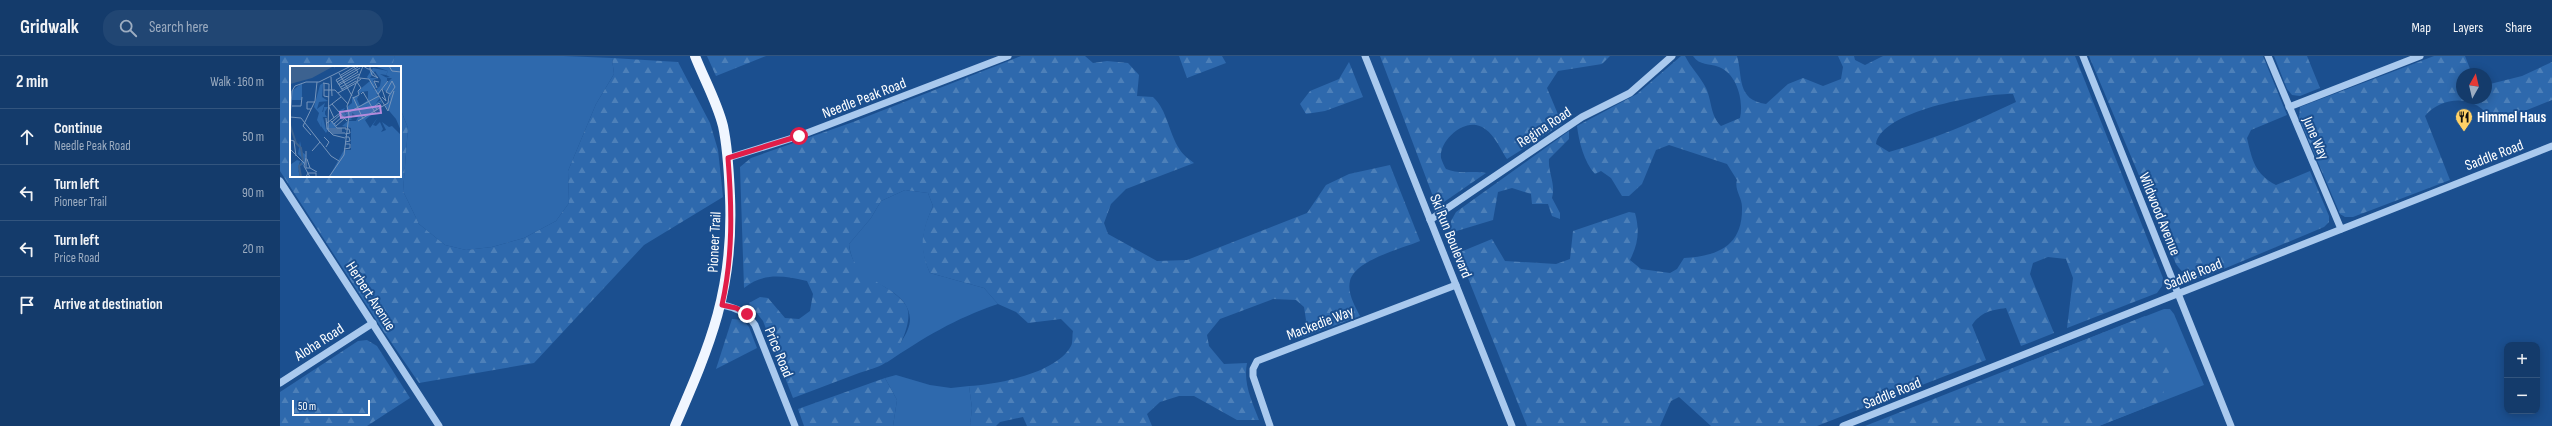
<!DOCTYPE html>
<meta charset="utf-8">
<style>
:root{--surface:#143b6b;--page:#214673;--text:#f1f3f6;--muted:#9dadc1;--line:#33557e}
body{margin:0;font-family:"Sofia Sans Condensed",sans-serif;background:var(--page);color:var(--text)}
.controls{position:absolute;right:12px;bottom:12px;display:grid;overflow:hidden;border-radius:8px;box-shadow:0 2px 10px #0003}
.controls button{width:36px;height:36px;display:grid;place-items:center;padding:0;border:0;border-bottom:1px solid var(--line);background:var(--surface);color:var(--text);font:20px sans-serif}
.compass{position:absolute;left:2176px;top:12px;width:36px;height:36px;border-radius:50%;background:var(--surface);box-shadow:0 2px 10px #0003;rotate:8deg}
.scale{position:absolute;left:12px;bottom:10px;width:78px;box-sizing:border-box;padding-left:4px;border:2px solid #fff;border-top:0;font-size:11px;line-height:14px;white-space:nowrap;color:#fff;-webkit-text-stroke:3px #1b4f8f;paint-order:stroke}
.stop{position:absolute;width:12px;height:12px;margin:-9px;border:3px solid #e11d48;border-radius:50%;background:#fff}
.stop.end{background:#e11d48;border-color:#fff;box-shadow:0 1px 4px #0008}
.list{margin:0;padding:0;list-style:none}
h2{display:flex;justify-content:space-between;align-items:center;height:52px;margin:0;padding:0 16px;font-size:17px}
h2 small{font-size:13px;font-weight:400;color:var(--muted)}
.list li{display:grid;grid-template-columns:26px 1fr auto;gap:12px;align-items:center;box-sizing:border-box;height:56px;padding:0 16px;border-top:1px solid var(--line)}
.list b{display:block;font-size:15px;white-space:nowrap}
.list p{margin:0;font-size:13px;white-space:nowrap;color:var(--muted)}
.list em{font-size:13px;font-style:normal;color:var(--muted)}
.icon{flex:none;width:22px;height:22px;fill:none;stroke:currentColor;stroke-width:2;stroke-linecap:round;stroke-linejoin:round}
.map{position:relative;flex:none;width:2272px;height:370px;overflow:hidden}
header{display:flex;align-items:center;gap:24px;box-sizing:border-box;height:56px;padding:0 20px;background:var(--surface);border-bottom:1px solid var(--line)}
header strong{font-size:19px}
nav{display:flex;gap:22px;margin-inline-start:auto;font-size:14px}
.search{width:280px;height:36px;background:var(--page);display:flex;align-items:center;gap:10px;box-sizing:border-box;padding:0 14px;border-radius:16px;color:var(--muted);font-size:15px}
main{display:flex}
aside{flex:1;background:var(--surface)}
.map>svg:first-child{display:block}
.green{fill:#2e69ad}
.forest{fill:url(#forest-firs);fill-rule:evenodd}
.lines{fill:none;stroke-linecap:round;stroke-linejoin:round}
.minor{stroke:#a9c9ee;stroke-width:7}
.major{stroke:#f0f6ff;stroke-width:10}
.route{stroke:#e11d48;stroke-width:5}
.labels{text-anchor:middle;stroke-width:4;stroke-linejoin:round;paint-order:stroke}
.street-label{font-size:15px;fill:#fff;stroke:#1b4f8f}
.poi-label{font-size:15px;font-weight:bold;fill:#fff;stroke:#1b4f8f;text-anchor:start}
.inset-river{fill:none;stroke:#3c6290;stroke-width:2}
.inset-road{fill:none;stroke:#7695bc;stroke-width:1}
.view{fill:#b68bdc;fill-opacity:0.15;stroke:#b68bdc;stroke-width:2}
.inset-edge{fill:none;stroke:#fff;stroke-width:2}
</style>
<header>
<strong>Gridwalk</strong>
<div class="search"><svg class="icon" aria-label="search" viewBox="0 0 24 24"><circle cx="10" cy="10" r="6"/><path d="M15 15l6 6"/></svg>Search here</div>
<nav><a>Map</a><a>Layers</a><a>Share</a></nav>
</header>
<main>
<aside>
<h2>2 min<small>Walk · 160 m</small></h2>
<ul class="list">
<li><svg class="icon" aria-label="ahead" viewBox="0 0 24 24"><path d="M12 20V5M6 11l6-6 6 6"/></svg><div><b>Continue</b><p>Needle Peak Road</p></div><em>50 m</em></li>
<li><svg class="icon" aria-label="left" viewBox="0 0 24 24"><path d="M17 20v-9H6M10 6l-5 5 5 5"/></svg><div><b>Turn left</b><p>Pioneer Trail</p></div><em>90 m</em></li>
<li><svg class="icon" aria-label="left" viewBox="0 0 24 24"><path d="M17 20v-9H6M10 6l-5 5 5 5"/></svg><div><b>Turn left</b><p>Price Road</p></div><em>20 m</em></li>
<li><svg class="icon" aria-label="arrive" viewBox="0 0 24 24"><path d="M6 21V4h12l-3 4 3 4H6"/></svg><div><b>Arrive at destination</b></div></li>
</ul>
</aside>
<div class="map">
<svg width="2272" height="370" viewBox="0 0 2272 370">
<defs>
<pattern id="forest-firs" width="22" height="20" patternUnits="userSpaceOnUse"><rect width="22" height="20" fill="#2e69ad"/><path d="M5 1l3.5 6h-7zM16 11l3.5 6h-7z" fill="#4d80b9"/></pattern>
</defs>
<rect width="100%" height="100%" fill="#1b4f8f"/>
<!-- green -->
<g class="green">
<polygon points="115,0 284,0 332,2 334,18 316,48 288,115 289,147 276,165 244,182 212,191 186,194 165,189 139,168 123,135 128,72 120,52 120,11 112,11"/>
<path d="M625,134L648,137L653,150C642,174 639,193 650,217L704,232L718,248C674,263 645,281 606,307C614,295 630,278 630,263C629,238 600,231 583,218C575,213 570,198 569,188L591,162L601,145Z"/>
<polygon points="1884,253 1890,253 1894,258 1924,329 1819,370 1743,308"/>
<polygon points="616,319 650,329 671,332 689,330 692,352 690,370 613,370 617,344 605,322"/>
</g>
<!-- forest -->
<g class="forest">
<polygon points="0,0 115,0 112,11 11,11 11,120 120,120 120,52 128,72 123,135 139,168 165,189 186,194 212,191 244,182 276,165 289,147 288,115 316,48 334,18 332,2 398,6 430,67 438,94 443,141 364,189 254,307 139,327 102,273 0,115"/>
<polygon points="427,0 486,0 436,20"/>
<path d="M741,0H805L813,7L827,5L848,7L859,19L857,40L873,41C888,55 888,76 900,94C903,99 909,103 914,107L846,133L831,148L824,167L828,178L877,205L907,204L1027,157L1046,129L1069,118L1110,109L1140,185C1121,193 1075,204 1070,225C1067,237 1075,250 1080,260L1018,283L1026,264L1024,251L1016,244L993,243L940,263L927,279L929,290L944,308L967,307C963,328 972,345 979,364H957L914,340H899L880,346L867,358L872,370H747L743,361L720,366L716,370H690L692,352L689,330C716,329 777,317 791,290C793,287 792,279 793,275L781,263L748,267L736,256L718,248L704,232L650,217C638,192 642,174 653,150L648,137L625,134L601,145L591,162L569,188C572,224 607,224 625,248C636,261 618,299 605,307C598,312 587,314 579,317C557,325 535,334 513,342L483,265L469,247L480,241L488,242L505,262L519,263L530,255L533,238L527,225C504,220 484,216 464,232L460,111L471,102L573,66Z"/>
<polygon points="899,0 942,0 946,7 907,22"/>
<path d="M1100,0H1330L1322,8L1278,15L1267,32L1282,68L1227,103C1219,91 1212,72 1196,69C1180,66 1159,86 1161,102C1162,105 1164,110 1166,113C1180,119 1191,114 1206,117L1164,146L1157,147L1154,143Z"/>
<path d="M1401,0H1405C1411,12 1420,20 1426,32C1432,45 1430,59 1441,70L1460,62C1464,45 1457,18 1439,11C1429,7 1420,10 1413,0H1457C1463,20 1456,44 1486,48L1508,28L1523,22L1543,30L1561,23L1563,11L1558,0H1574L1575,4L1585,9L1603,0H1795L1883,222L1882,230L1877,237L1787,272L1793,222L1786,203L1768,201L1753,207L1750,218L1774,277L1741,290L1726,252C1711,254 1701,256 1692,269L1706,304L1537,370H1431L1399,341L1391,345L1380,370H1247L1178,197L1212,183L1225,205L1276,208L1290,203L1293,175L1349,156L1355,157C1360,175 1358,188 1350,204L1361,213L1390,217L1397,213L1404,202C1438,200 1463,190 1462,151C1462,141 1454,134 1457,124L1447,108L1389,89L1376,94L1362,128L1349,140H1342L1331,122L1321,115L1315,118C1304,106 1299,86 1297,70L1357,38ZM1733,38L1736,46C1694,66 1654,83 1609,96L1596,88C1601,54 1704,37 1733,38Z"/>
<path d="M1809,0H1983L2007,59L1971,74L1967,82C1972,104 1975,118 1996,129L2030,115L2049,160V166L2044,171L1922,222C1909,222 1903,218 1896,208Z"/>
<polygon points="1994,0 2027,0 2040,32 2020,40 2012,39 2007,33"/>
<path d="M2154,0H2185L2192,18H2182V42H2206V29L2242,20L2272,6V44L2242,56L2221,59L2211,66C2200,38 2162,39 2145,60L2170,124L2073,161H2065L2060,158L2019,62L2020,51Z"/>
<polygon points="1069,6 1083,41 1045,55 1026,58 1020,48 1030,35 1059,23"/>
<path d="M1289,75V83L1269,103C1268,117 1276,128 1272,142L1280,157V163L1272,160L1268,148H1252L1251,138L1232,132L1218,136L1213,164L1170,177L1171,165L1176,156Z"/>
<polygon points="1865,260 1884,281 1894,309 1883,325 1884,344 1819,370 1585,370"/>
<polygon points="452,263 463,264 469,271 477,292 436,313"/>
<polygon points="87,284 97,290 130,342 87,370 0,370 0,336 78,285"/>
<polygon points="605,322 617,344 613,370 524,370 518,353"/>
</g>
<g class="lines">
<!-- minor -->
<g class="minor">
<polyline points="1085,0 1232,370"/>
<polyline points="1803,0 1951,370"/>
<polyline points="1988,0 2061,173"/>
<polyline points="2009,51 2140,0"/>
<polyline points="448,102 519,80 728,0"/>
<polyline points="0,125 159,370"/>
<polyline points="1150,164 1302,61 1350,37 1392,0"/>
<path d="M442,249C457,252 466,256 475,269L515,370"/>
<polyline points="0,327 93,267"/>
<polyline points="990,370 973,320 973,313 977,305 1176,229"/>
<polyline points="1563,370 2272,90"/>
</g>
<!-- major -->
<path class="major" d="M395,370C431,287 454,233 450,140C449,117 448,93 443,70C437,46 424,23 415,0"/>
</g>
<g class="lines">
<!-- route -->
<path class="route" d="M467,258L456,252L442,249C453,200 452,152 448,102L519,80"/>
</g>
<!-- icons -->
<defs>
<g id="restaurant-pin" transform="scale(0.9)"><path d="M0 17L-7.5 6A9.5 9.5 0 1 1 7.5 6Z" fill="#ffd166" stroke="#1b4f8f"/><path d="M-5-6h1v4h1v-4h1v4h1v-4h1v5L-1.5 .5V6h-2V.5L-5-1ZM5-6V6H3V1.5H1.5Q1.5-4 5-6Z" fill="#111"/></g>
</defs>
<g fill-rule="evenodd">
<use href="#restaurant-pin" x="2184" y="61"/>
</g>
<g class="labels">
<!-- street labels -->
<g class="street-label">
<text transform="translate(584 42) rotate(-21)" y="5">Needle Peak Road</text>
<text transform="translate(1264 71) rotate(-33)" y="5">Regina Road</text>
<text transform="translate(2036 82) rotate(67)" y="5">June Way</text>
<text transform="translate(2214 99) rotate(-21)" y="5">Saddle Road</text>
<text transform="translate(1880 158) rotate(68)" y="5">Wildwood Avenue</text>
<text transform="translate(1171 180) rotate(68)" y="5">Ski Run Boulevard</text>
<text transform="translate(434 186) rotate(-87)" y="5">Pioneer Trail</text>
<text transform="translate(1913 218) rotate(-22)" y="5">Saddle Road</text>
<text transform="translate(91 240) rotate(57)" y="5">Herbert Avenue</text>
<text transform="translate(1040 267) rotate(-21)" y="5">Mackedie Way</text>
<text transform="translate(39 286) rotate(-33)" y="5">Aloha Road</text>
<text transform="translate(499 296) rotate(68)" y="5">Price Road</text>
<text transform="translate(1612 337) rotate(-22)" y="5">Saddle Road</text>
</g>
<!-- poi labels -->
<g class="poi-label">
<text x="2197" y="66">Himmel Haus</text>
</g>
</g>
<!-- overview -->
<g transform="translate(10 10)">
<rect width="111" height="111" fill="#1b4f8f"/>
<path d="M33,17L32,31L38,35L29,36L27,43L35,37L32,46L35,45V50H33L31,61L27,54L29,47L24,41L30,19ZM10,75L12,86L16,89L14,98L10,100L11,111L8,103L13,93L8,88Z" fill="#2e69ad"/>
<path d="M83,2L98,5L96,9L90,8L97,12V17L102,12H111V65L106,53L95,40L100,34V28L92,23L88,29L86,28L90,32L86,37L91,34L92,38L90,36L86,39V41L92,40L75,54L80,62L88,51L83,59L86,60L90,56L93,63L91,66L96,64L92,56L99,61L102,60L111,69V111H39L54,84H61V62L52,60L58,55H66L68,51H63L65,49L62,47V52L60,53L63,54H59L57,48L51,54L53,50L48,45L55,42L52,46L56,48L57,41L62,37V31L69,30V24L80,15L77,11ZM85,5L91,14L90,20L86,24L83,23L86,22L83,14L88,12H80ZM78,25V34L70,40L67,33L71,26ZM34,41H38L34,47L37,51H33L36,64L41,55L46,58V62H39L36,67L31,60ZM7,94L10,95L8,103L10,111H0V99Z" fill="#2e69ad" fill-rule="evenodd"/>
<path d="M84,0H111V12H94L100,11L96,9L98,5ZM12,17V34H2V25Z" fill="#2e69ad"/>
<path d="M0,0H45V3L44,0L22,12L0,18Z" fill="#3c6290"/>
<path class="inset-river" d="M0,59L6,77L11,82L13,95M11,111L9,100L12,97"/>
<path class="inset-road" d="M73,0L78,3H81V4L88,12L82,9L81,6L80,4V0M99,0L102,5L111,6M49,7L62,30M41,11L42,30M69,12L79,13L98,45L104,25M47,16L70,2M33,17L39,18L38,64L43,69L55,72M34,17V30L39,31M48,18L68,6L64,1L51,9M49,19L69,8M51,21L68,11M87,22L84,15L89,16M52,23L66,15M92,23L96,35L92,31M34,24H45L58,38M53,25L46,14L68,1M48,27L66,17M71,28L73,26L86,48M88,28L98,15M63,31L73,53M63,32L69,29L68,25L71,22L67,16L71,13M42,38L57,55M2,40H11L12,31M38,41L51,31M39,41L44,52M21,43H17V36H25M87,44L85,40L89,37L92,41M59,46L89,30M0,51L11,52L41,90L49,95M0,52L2,25L5,20L16,16H29L61,0M36,52L37,63H52M41,55L47,62H56M68,55L98,37L99,30L105,21L102,15L96,26L100,28M42,56L51,48M37,57L50,47M44,58L53,50M46,60L55,52M38,65H52M41,67H55M55,68L60,67L59,63H55M21,69L13,60L25,35L27,16M34,71L39,76L36,81M0,74L4,75L6,90M55,76L60,75L59,71H55M0,83L14,97M54,83L60,82V78H55M16,85V102H20M22,85L30,76M16,92L14,100L20,111M17,93L20,102L27,106M16,111L18,107H26V111M39,111L54,89L59,49L57,40L73,0"/>
<path class="view" d="M90,40L91,47L51,52L50,46Z"/>
<rect width="111" height="111" class="inset-edge"/>
</g>
</svg>
<div class="controls">
<button>+</button>
<button>−</button>
</div>
<svg class="compass" viewBox="-18 -18 36 36"><path d="M0-13l5 13h-10z" fill="#e53935"/><path d="M0 13l5-13h-10z" fill="#9dadc1"/></svg>
<div class="scale">50 m</div>
<div class="stop" style="left:519px;top:80px"></div>
<div class="stop end" style="left:467px;top:258px"></div>
</div>
</main>
